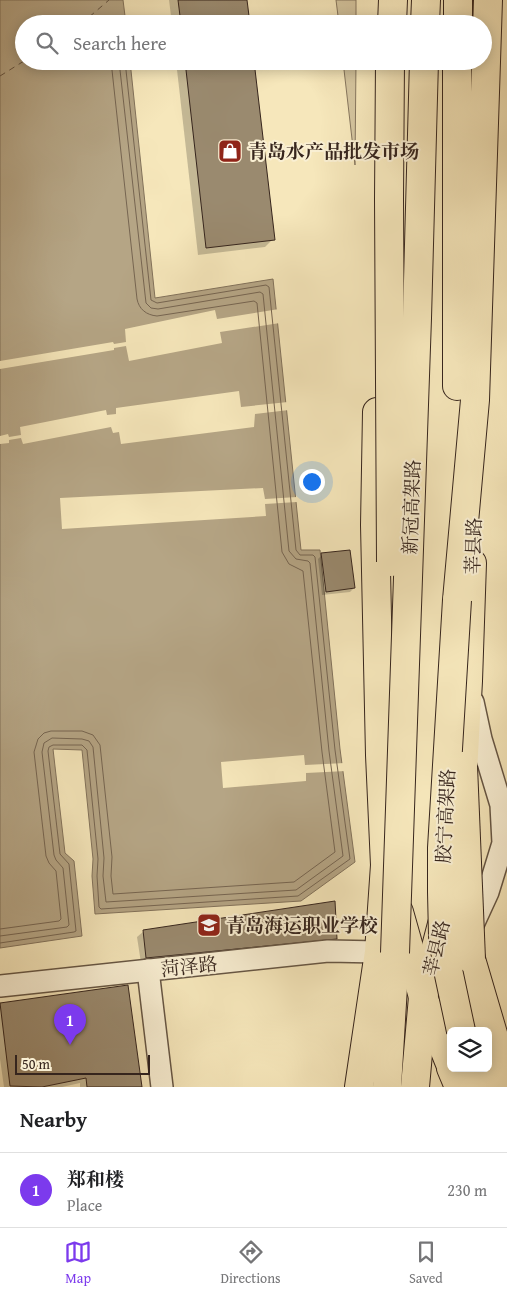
<!DOCTYPE html>
<meta charset="utf-8">
<style>
:root{--surface:#fff;--page:#f2f2f2;--text:#202124;--muted:#757577;--line:#e0e0e0;--accent:#7c3aed}
body{margin:0;font-family:"Gentium Book Plus","Noto Serif SC",serif;background:var(--page);color:var(--text)}
.controls{position:absolute;right:15px;bottom:15px;display:grid;overflow:hidden;border-radius:8px;box-shadow:0 2px 12px #0003}
.controls button{width:45px;height:45px;display:grid;place-items:center;padding:0;border:0;border-bottom:1px solid var(--line);background:var(--surface);color:var(--text);font:25px sans-serif}
.scale{position:absolute;left:15px;bottom:12px;width:135px;box-sizing:border-box;padding-left:5px;border:2px solid #36251d;border-top:0;font-size:14px;line-height:18px;white-space:nowrap;color:#36251d;-webkit-text-stroke:4px #f9efd3;paint-order:stroke}
.you{position:absolute;left:311px;top:481px;width:18px;height:18px;margin:-12px;border:4px solid #fff;border-radius:50%;background:#1a73e8;box-shadow:0 0 0 8px #1a73e833}
.badge{display:grid;place-items:center;width:32px;height:32px;border-radius:50%;background:var(--accent);color:#fff;font-size:16px;font-weight:700}
.pin{position:absolute;translate:-50% -41px;filter:drop-shadow(0 1px 2px #0008)}
.pin::after{content:'';position:absolute;top:26px;width:18px;height:15px;background:inherit;clip-path:polygon(0 0,100% 0,50% 100%)}
.list{margin:0;padding:0;list-style:none}
h2{display:flex;justify-content:space-between;align-items:center;height:65px;margin:0;padding:0 20px;font-size:21px}
h2 small{font-size:16px;font-weight:400;color:var(--muted)}
.list li{display:grid;grid-template-columns:32px 1fr auto;gap:15px;align-items:center;box-sizing:border-box;height:75px;padding:0 20px;border-top:1px solid var(--line)}
.list b{display:block;font-size:19px;white-space:nowrap}
.list p{margin:0;font-size:16px;white-space:nowrap;color:var(--muted)}
.list em{font-size:16px;font-style:normal;color:var(--muted)}
.icon{flex:none;width:28px;height:28px;fill:none;stroke:currentColor;stroke-width:2;stroke-linecap:round;stroke-linejoin:round}
.map{position:relative;flex:none;width:507px;height:1087px;overflow:hidden}
.search{position:absolute;background:var(--surface);box-shadow:0 2px 12px #0003;left:15px;right:15px;top:15px;height:55px;display:flex;align-items:center;gap:12px;box-sizing:border-box;padding:0 18px;border-radius:28px;color:var(--muted);font-size:19px}
.sheet{height:140px;background:var(--surface)}
nav{display:flex;justify-content:space-around;align-items:center;box-sizing:border-box;height:70px;border-top:1px solid var(--line);background:var(--surface);font-size:14px;color:var(--muted)}
nav a{display:grid;justify-items:center;gap:2px}
nav .on{color:var(--accent)}
.map>svg:first-child{display:block}
.green{fill:#d5c6a0;stroke:#86765e}
.water{fill:#b5a585;stroke:#82725b}
.pier{fill:#f6e7bb}
.shadow{fill:#0003}
.lines{fill:none;stroke-linecap:round;stroke-linejoin:round}
.shore{stroke:#766551;stroke-width:1}
.ferry{stroke:#625241;stroke-width:1;stroke-dasharray:6 5;stroke-linecap:butt}
.building{fill:#9a8a6f;stroke:#36251d}
.minor-casing{stroke:#665644;stroke-width:24}
.major-casing{stroke:#36251d;stroke-width:30}
.highway-casing{stroke:#36251d;stroke-width:30}
.minor{stroke:#f9efd3;stroke-width:21}
.major{stroke:#f6e7bb;stroke-width:28}
.highway{stroke:#f6e7bb;stroke-width:28}
.highway-bridge-casing{stroke:#36251d;stroke-width:30;stroke-linecap:butt}
.highway-bridge{stroke:#f6e7bb;stroke-width:28}
.labels{text-anchor:middle;stroke-width:4;stroke-linejoin:round;paint-order:stroke}
.poi-label{font-size:19px;font-weight:bold;fill:#36251d;stroke:#f9efd3;text-anchor:start}
.street-label{font-size:19px;fill:#36251d;stroke:#f9efd3}
</style>
<div class="map">
<svg width="507" height="1087" viewBox="0 0 507 1087">
<rect width="100%" height="100%" fill="#f6e7bb"/>
<filter id="stains"><feTurbulence type="fractalNoise" baseFrequency=".004" numOctaves="4"/><feColorMatrix values="0 0 0 0 .2 0 0 0 0 .09 0 0 0 0 .02 0 0 0 .5 -.17"/></filter>
<radialGradient id="worn" r=".72"><stop offset=".6" stop-color="#630" stop-opacity="0"/><stop offset="1" stop-color="#630" stop-opacity=".3"/></radialGradient>
<!-- green -->
<g class="green">
<polygon points="336,0 356,0 356,24 339,24"/>
<polygon points="343,61 356,61 355,165"/>
</g>
<!-- water -->
<polygon class="water" points="0,0 123,0 126,24 24,24 24,61 130,61 155,298 273,279 301,550 320,550 340,749 355,862 301,901 95,914 92,876 93,859 82,750 53,749 65,853 74,861 82,936 0,948"/>
<!-- pier -->
<g class="pier">
<polygon points="279,309 280,323 220,332 222,343 129,361 126,346 114,348 114,350 0,369 0,361 113,342 114,344 126,342 125,329 215,310 217,319"/>
<polygon points="239,391 241,407 288,402 289,410 255,414 254,427 121,444 119,432 113,433 111,427 23,444 21,438 9,440 9,443 0,444 0,436 8,434 9,437 21,435 20,427 106,410 107,415 116,414 116,408"/>
<polygon points="263,488 265,499 297,497 297,502 265,504 266,516 62,529 60,498"/>
<polygon points="304,755 305,765 345,763 346,771 306,773 306,781 223,788 221,762"/>
</g>
<!-- shadow -->
<g class="shadow">
<polygon points="169,0 246,0 249,24 172,24"/>
<polygon points="176,61 253,61 273,239 265,247 198,255"/>
<polygon points="322,555 354,588 350,592 322,595 318,559"/>
<polygon points="144,931 336,938 329,944 141,963 137,937"/>
<polygon points="127,986 141,1087 80,1087 80,1083 62,1087 4,1087 0,1059 0,1004"/>
</g>
<g class="lines">
<!-- shore -->
<g class="shore">
<path d="M0,929L59,921L61,919L56,871L49,863L46,856L34,752L38,739L44,733L51,731H82L93,735L100,745L112,857L111,876L113,894L294,882L335,852L322,752L303,571L289,564L282,552L257,303L254,301L157,316C146,315 139,309 137,299L111,61"/>
<polyline points="0,936 67,927 69,925 63,868 56,860 54,855 42,752 44,743 52,738 82,739 89,741 93,747 104,858 103,876 106,902 296,890 343,856 329,751 310,563 308,561 296,559 289,551 263,294 260,292 158,309 151,308 146,303 119,61"/>
<polyline points="0,943 74,932 76,931 69,864 60,854 48,751 49,747 53,745 82,745 87,750 98,859 97,876 99,907 101,909 298,896 350,859 335,750 315,557 313,555 300,555 296,550 269,287 266,285 157,303 151,300 125,61"/>
</g>
<!-- ferry -->
<g class="ferry">
<polyline points="81,24 109,0"/>
<polyline points="0,76 24,61"/>
</g>
</g>
<!-- building -->
<g class="building">
<polygon points="178,0 247,0 250,24 181,24"/>
<polygon points="185,61 254,61 275,240 206,248"/>
<polygon points="350,550 355,588 326,592 321,553"/>
<polygon points="335,901 337,939 146,958 143,930"/>
<polygon points="128,985 142,1087 87,1087 86,1078 42,1087 10,1086 0,1003"/>
</g>
<g class="lines">
<!-- minor casing -->
<g class="minor-casing">
<g id="minor">
<polyline points="471,929 488,892 503,843 501,805 481,739 473,702"/>
<polyline points="148,970 162,1087"/>
<polyline points="0,986 328,951 379,952"/>
</g>
</g>
<!-- major casing -->
<g class="major-casing">
<g id="major">
<polyline points="462,790 468,681 472,563"/>
<polyline points="399,912 423,997 451,1066"/>
<polyline points="466,981 478,1031"/>
<polyline points="488,1061 498,1087"/>
<polyline points="451,1068 459,1087"/>
<polyline points="359,1087 379,952 385,865 380,755 375,525 377,412"/>
<polyline points="415,1087 423,997 442,924"/>
</g>
</g>
<!-- highway casing -->
<g class="highway-casing">
<g id="highway">
<polyline points="392,24 393,0"/>
<polyline points="425,24 426,0"/>
<polyline points="458,24 458,0"/>
<polyline points="457,386 457,61"/>
<polyline points="457,600 475,400 488,0"/>
<polyline points="471,959 496,1044 507,1069"/>
<polyline points="474,1068 482,1087"/>
<polyline points="387,1087 395,953"/>
</g>
</g>
<!-- minor -->
<use href="#minor" class="minor"/>
<!-- major -->
<use href="#major" class="major"/>
<!-- highway -->
<use href="#highway" class="highway"/>
<!-- highway-bridge casing -->
<g class="highway-bridge-casing">
<g id="highway-bridge">
<polyline points="390,61 389,199 391,562"/>
<polyline points="457,600 442,848 442,892 443,936 448,970 461,1031"/>
<polyline points="463,766 471,959"/>
<polyline points="395,953 417,318 424,61"/>
</g>
</g>
<!-- highway-bridge -->
<use href="#highway-bridge" class="highway-bridge"/>
</g>
<!-- icons -->
<defs>
<g id="shop-square" transform="scale(1.25)"><rect x="-9" y="-9" width="18" height="18" rx="4" fill="#8f2418" stroke="#f9efd3"/><path d="M-5-2.5h2.3a2.7 3.5 0 0 1 5.4 0H5L5.5 6h-11ZM-1.5-2.5h3a1.5 2.3 0 0 0-3 0Z" fill="#fff"/></g>
<g id="school-square" transform="scale(1.25)"><rect x="-9" y="-9" width="18" height="18" rx="4" fill="#8f2418" stroke="#f9efd3"/><path d="M0-5L7-2L0 1L-7-2ZM-4 1L0 2.5L4 1V4Q0 6-4 4Z" fill="#fff"/></g>
</defs>
<g fill-rule="evenodd">
<use href="#shop-square" x="230" y="151"/>
<use href="#school-square" x="209" y="925"/>
</g>
<g class="labels">
<!-- poi labels -->
<g class="poi-label">
<text x="248" y="158">青岛水产品批发市场</text>
<text x="226" y="932">青岛海运职业学校</text>
</g>
<!-- street labels -->
<g class="street-label">
<text transform="translate(411 507) rotate(-88)" y="7">新冠高架路</text>
<text transform="translate(473 546) rotate(-88)" y="7">莘县路</text>
<text transform="translate(445 816) rotate(-87)" y="7">胶宁高架路</text>
<text transform="translate(436 948) rotate(-76)" y="7">莘县路</text>
<text transform="translate(189 966) rotate(-6)" y="7">菏泽路</text>
</g>
</g>
<rect width="100%" height="100%" filter="url(#stains)"/>
<rect width="100%" height="100%" fill="url(#worn)"/>
</svg>
<div class="controls">
<button><svg class="icon" aria-label="layers" viewBox="0 0 24 24"><path d="M12 4l9 5-9 5-9-5zM3 14l9 5 9-5"/></svg></button>
</div>
<div class="scale">50 m</div>
<div class="you"></div>
<div class="pin badge" style="left:70px;top:1045px">1</div>
<div class="search"><svg class="icon" aria-label="search" viewBox="0 0 24 24"><circle cx="10" cy="10" r="6"/><path d="M15 15l6 6"/></svg>Search here</div>
</div>
<section class="sheet">
<h2>Nearby<small></small></h2>
<ul class="list">
<li><span class="badge">1</span><div><b>郑和楼</b><p>Place</p></div><em>230 m</em></li>
</ul>
</section>
<nav>
<a class="on"><svg class="icon" aria-label="map" viewBox="0 0 24 24"><path d="M3 6l6-2 6 2 6-2v14l-6 2-6-2-6 2zM9 4v14M15 6v14"/></svg>Map</a>
<a><svg class="icon" aria-label="directions" viewBox="0 0 24 24"><path d="M12 3l9 9-9 9-9-9zM9 14v-3h6M13 9l2 2-2 2"/></svg>Directions</a>
<a><svg class="icon" aria-label="saved" viewBox="0 0 24 24"><path d="M7 4h10v16l-5-4-5 4z"/></svg>Saved</a>
</nav>
